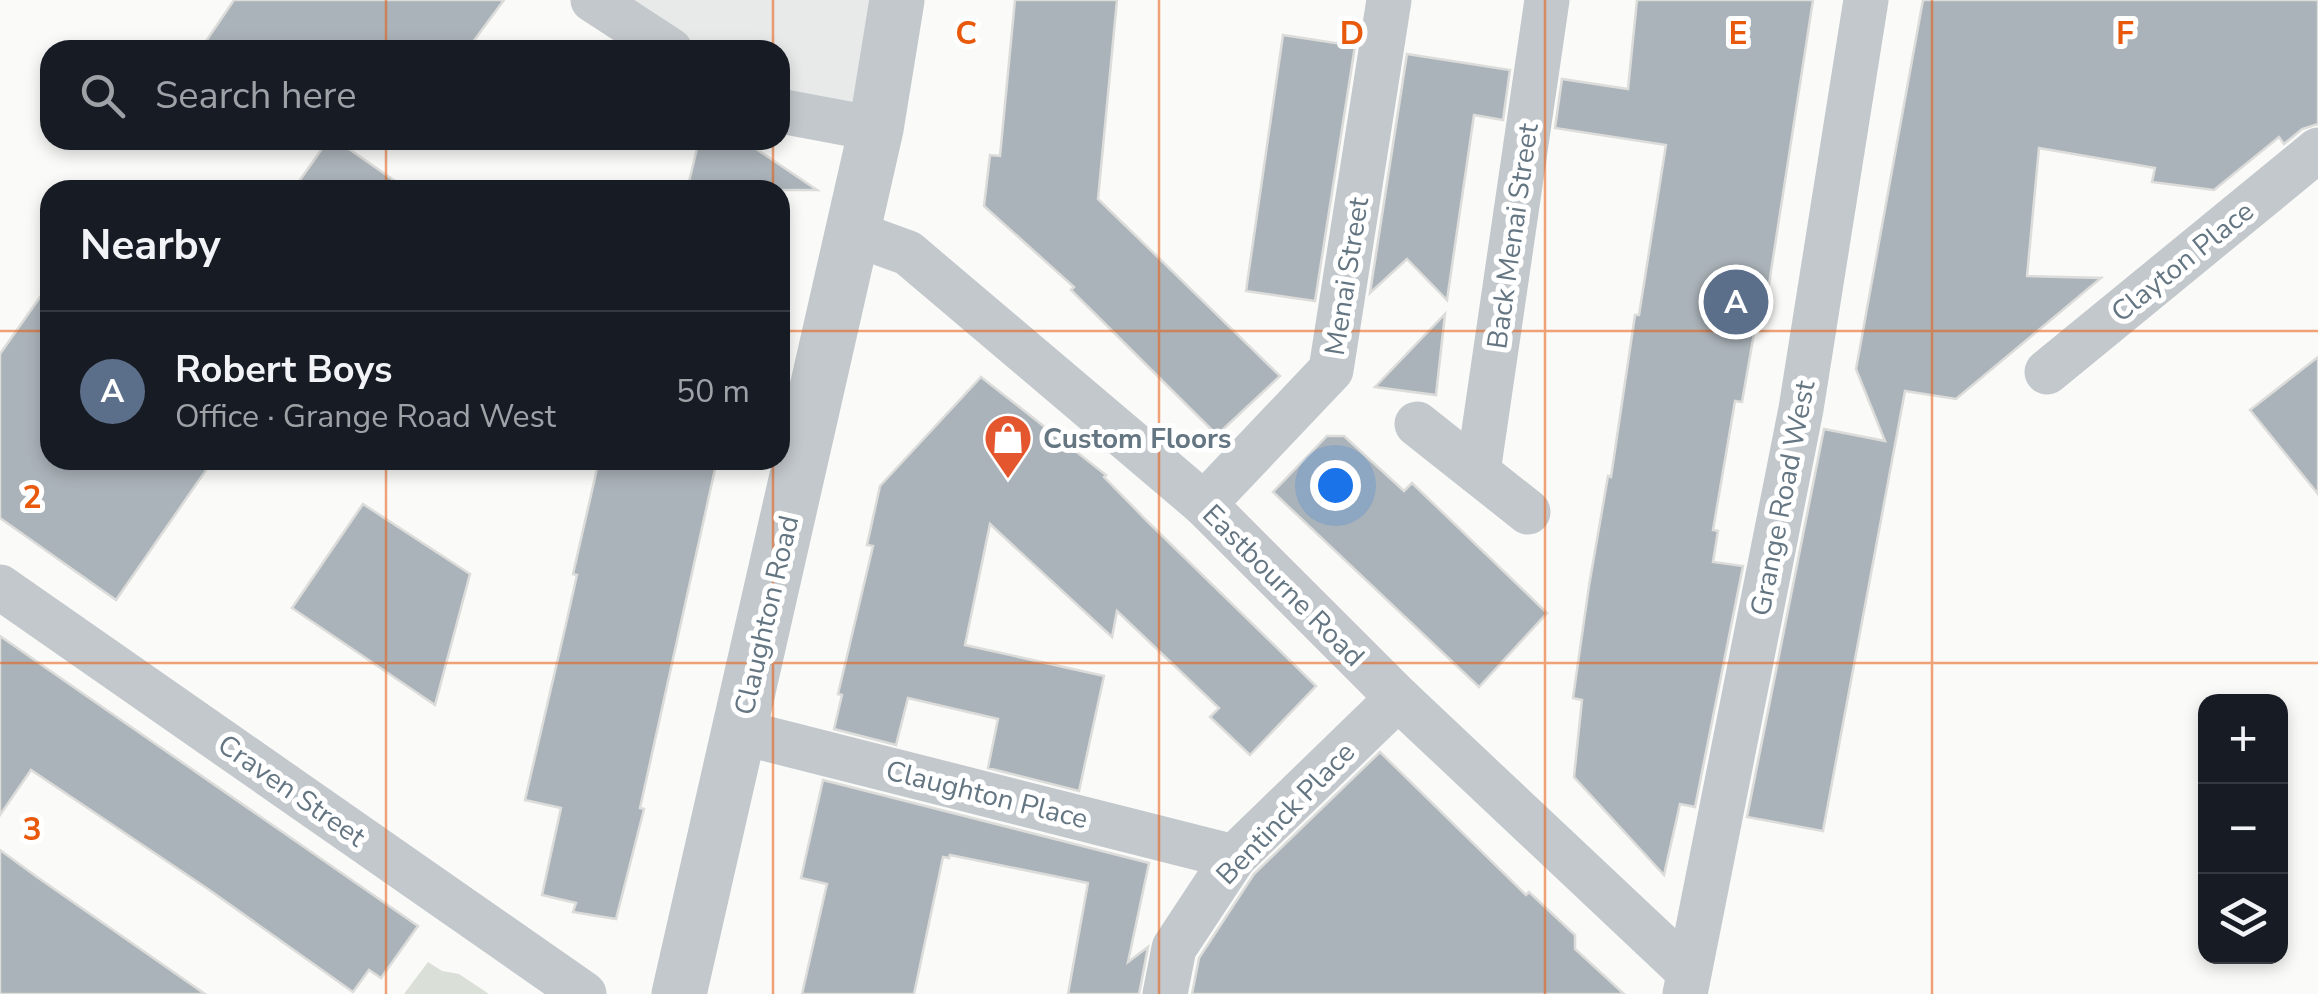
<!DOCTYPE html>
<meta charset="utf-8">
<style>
:root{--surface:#171b24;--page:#20242c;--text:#f1f3f6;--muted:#9ea1a6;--line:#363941;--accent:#7c3aed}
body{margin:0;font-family:"Nunito Sans",sans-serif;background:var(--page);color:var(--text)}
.controls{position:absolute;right:30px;bottom:30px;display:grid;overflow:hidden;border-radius:20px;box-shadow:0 5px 15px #0003}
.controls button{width:90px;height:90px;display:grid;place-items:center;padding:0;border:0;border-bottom:2px solid var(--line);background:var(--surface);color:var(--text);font:50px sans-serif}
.you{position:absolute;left:1335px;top:485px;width:35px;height:35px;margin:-25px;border:8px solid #fff;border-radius:50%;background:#1a73e8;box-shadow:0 0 0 15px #1a73e833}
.badge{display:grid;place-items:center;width:65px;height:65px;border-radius:50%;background:var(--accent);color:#fff;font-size:32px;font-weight:700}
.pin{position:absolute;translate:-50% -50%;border:5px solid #fff;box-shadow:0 2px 10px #0006}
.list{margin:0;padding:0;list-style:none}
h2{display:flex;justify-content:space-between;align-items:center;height:130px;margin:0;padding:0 40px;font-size:42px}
h2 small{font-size:32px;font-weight:400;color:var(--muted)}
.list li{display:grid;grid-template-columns:65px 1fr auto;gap:30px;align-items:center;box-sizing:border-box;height:160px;padding:0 40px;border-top:2px solid var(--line)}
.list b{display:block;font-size:38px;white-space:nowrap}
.list p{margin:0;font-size:32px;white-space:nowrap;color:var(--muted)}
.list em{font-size:32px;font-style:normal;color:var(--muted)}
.icon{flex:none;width:55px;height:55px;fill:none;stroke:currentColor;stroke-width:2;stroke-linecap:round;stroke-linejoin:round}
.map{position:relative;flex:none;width:2318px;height:994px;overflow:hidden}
.search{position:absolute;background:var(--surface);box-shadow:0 5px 15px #0003;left:40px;top:40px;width:750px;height:110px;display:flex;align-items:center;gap:25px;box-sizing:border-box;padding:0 35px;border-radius:30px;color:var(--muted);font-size:38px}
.panel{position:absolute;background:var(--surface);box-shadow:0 5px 15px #0003;left:40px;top:180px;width:750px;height:290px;border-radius:30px}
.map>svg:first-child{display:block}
.built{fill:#e8e9e9}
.green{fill:#dadfd7}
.building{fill:#aab3b9;stroke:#dcdcda;stroke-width:2.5}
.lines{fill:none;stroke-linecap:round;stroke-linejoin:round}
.minor{stroke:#c3c8cc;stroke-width:45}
.tertiary{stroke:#c3c8cc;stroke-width:55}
.grid{fill:none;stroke:#e8590c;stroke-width:2.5;stroke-opacity:0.55}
.labels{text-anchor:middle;stroke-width:10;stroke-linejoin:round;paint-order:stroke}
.street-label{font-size:28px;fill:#657683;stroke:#fff}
.poi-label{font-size:28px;font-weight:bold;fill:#657683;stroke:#fff;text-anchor:start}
.grid-label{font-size:32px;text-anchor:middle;font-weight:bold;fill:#e8590c;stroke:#fff;stroke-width:10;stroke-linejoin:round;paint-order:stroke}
</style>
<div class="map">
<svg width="2318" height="994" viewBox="0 0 2318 994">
<rect width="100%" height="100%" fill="#fafaf8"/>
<!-- built -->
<polygon class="built" points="593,0 897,0 876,129 780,111 780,50 670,50"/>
<!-- green -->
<polygon class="green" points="428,962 442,971 459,974 489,994 404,994"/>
<!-- building -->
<g class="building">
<polygon points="234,0 504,0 467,50 200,50"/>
<polygon points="1015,0 1117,0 1098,199 1280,376 1217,435 1071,290 1074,287 984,206 990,155 1000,156"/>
<polygon points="1637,0 1813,0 1763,323 1756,322 1742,402 1735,401 1713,530 1718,531 1713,562 1743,566 1695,807 1680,804 1664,875 1574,777 1582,700 1573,698 1589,586 1608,476 1611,477 1635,315 1639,315 1666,145 1555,128 1562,79 1628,89"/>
<polygon points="1923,0 2318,0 2318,124 2302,129 2284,144 2279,137 2214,190 2152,182 2155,168 2039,148 2027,276 2101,278 1956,399 1905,391 1823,831 1747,817 1824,429 1885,441 1856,369"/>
<polygon points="1283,35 1355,46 1315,301 1246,291"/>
<polygon points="1407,54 1510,70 1503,120 1474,115 1447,300 1407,259 1370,293"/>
<polygon points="328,140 336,140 408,190 293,190"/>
<polygon points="699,140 743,140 817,190 687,190"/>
<polygon points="50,283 50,460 213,460 116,600 0,518 0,354"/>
<polygon points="1445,314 1436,395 1375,387"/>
<polygon points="2318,357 2318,494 2250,410"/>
<polygon points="981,377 1106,475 1104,477 1146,520 1316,686 1250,755 1210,717 1219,708 1117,611 1112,637 990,524 965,645 1104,676 1079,791 988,768 998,719 908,698 896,745 834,729 842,695 838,694 873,546 867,545 880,486"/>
<polygon points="1327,436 1344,436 1404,491 1412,483 1547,613 1479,687 1273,492"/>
<polygon points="599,460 717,460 640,808 644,809 616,919 573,912 576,903 542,895 561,808 525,800 566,624 577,575 573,574"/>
<polygon points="363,504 470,574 435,705 292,608"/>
<polygon points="0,636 418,926 381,978 369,970 353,992 208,889 31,770 0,815"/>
<polygon points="1380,752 1526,895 1529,892 1575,935 1575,949 1624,994 1192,994 1199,958 1254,874"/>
<polygon points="823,780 1149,863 1128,962 1148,947 1139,994 1068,994 1088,883 950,855 949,858 943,857 914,994 802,994 827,884 801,878"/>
<polygon points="0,850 37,877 205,994 0,994"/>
</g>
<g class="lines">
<!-- minor -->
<g class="minor">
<polyline points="593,0 670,50"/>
<polyline points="780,111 876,129"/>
<polyline points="853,233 908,253 1204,504 1398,698 1689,972"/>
<polyline points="2047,372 2318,150"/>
<polyline points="1417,424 1528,512"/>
<polyline points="1478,472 1547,0"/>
<polyline points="1204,504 1331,370 1389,0"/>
<polyline points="0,587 584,994"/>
<polyline points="740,732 1234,857"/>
<polyline points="1165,994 1174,948 1234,857 1398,698"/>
<polyline points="1685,994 1801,409 1866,0"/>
</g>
<!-- tertiary -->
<polyline class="tertiary" points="679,994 876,129 897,0"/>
</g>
<!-- grid -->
<path class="grid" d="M386,0V50M773,0V50M1159,0V994M1545,0V994M1932,0V994M386,140V190M773,140V190M0,331H50M780,331H2318M386,460V994M773,460V994M0,663H2318"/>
<!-- icons -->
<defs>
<g id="shop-pin" transform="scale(2.5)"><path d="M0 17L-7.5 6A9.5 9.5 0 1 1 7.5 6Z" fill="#e4572e" stroke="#fff"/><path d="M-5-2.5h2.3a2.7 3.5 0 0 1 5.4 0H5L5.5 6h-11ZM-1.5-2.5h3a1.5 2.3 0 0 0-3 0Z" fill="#fff"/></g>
</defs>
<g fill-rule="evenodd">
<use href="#shop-pin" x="1008" y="438"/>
</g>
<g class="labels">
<!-- street labels -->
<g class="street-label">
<text transform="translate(1512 236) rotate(-82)" y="10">Back Menai Street</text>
<text transform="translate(2182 261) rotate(-39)" y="10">Clayton Place</text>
<text transform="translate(1346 276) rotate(-81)" y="10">Menai Street</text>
<text transform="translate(1782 498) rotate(-79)" y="10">Grange Road West</text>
<text transform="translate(1284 585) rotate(45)" y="10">Eastbourne Road</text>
<text transform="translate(766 615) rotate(-77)" y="10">Claughton Road</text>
<text transform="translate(292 790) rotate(35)" y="10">Craven Street</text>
<text transform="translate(987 794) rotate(14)" y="10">Claughton Place</text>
<text transform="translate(1285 813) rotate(-46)" y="10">Bentinck Place</text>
</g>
<!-- poi labels -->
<g class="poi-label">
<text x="1043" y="448">Custom Floors</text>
</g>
</g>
<g class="grid-label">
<text x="966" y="44">C</text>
<text x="1352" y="44">D</text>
<text x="1738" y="44">E</text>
<text x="2125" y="44">F</text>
<text x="32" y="508">2</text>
<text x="32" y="840">3</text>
</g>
</svg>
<div class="controls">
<button>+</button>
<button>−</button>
<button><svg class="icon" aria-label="layers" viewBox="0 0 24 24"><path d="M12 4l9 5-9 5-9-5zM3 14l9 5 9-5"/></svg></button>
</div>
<div class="you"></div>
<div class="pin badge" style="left:1736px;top:302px;background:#5c6f8a">A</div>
<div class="search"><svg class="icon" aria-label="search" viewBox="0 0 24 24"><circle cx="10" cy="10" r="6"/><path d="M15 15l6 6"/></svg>Search here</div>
<section class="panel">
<h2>Nearby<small></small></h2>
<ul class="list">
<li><span class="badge" style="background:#5c6f8a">A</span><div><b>Robert Boys</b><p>Office · Grange Road West</p></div><em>50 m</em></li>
</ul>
</section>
</div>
